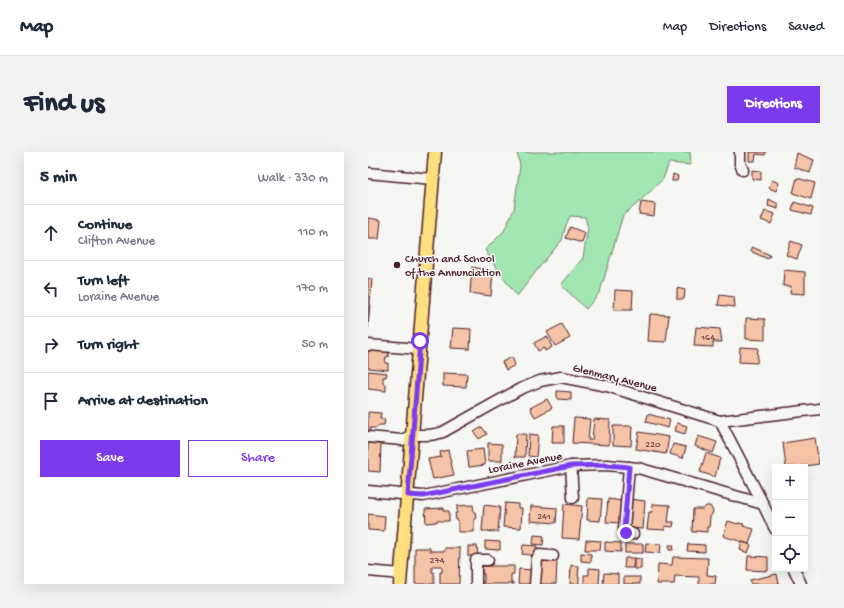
<!DOCTYPE html>
<meta charset="utf-8">
<style>
:root{--surface:#fff;--page:#f2f2f3;--text:#1f2937;--muted:#747a83;--line:#e0e1e3;--accent:#7c3aed}
body{margin:0;font-family:"Gochi Hand",sans-serif;background:var(--page);color:var(--text)}
.controls{position:absolute;right:12px;bottom:12px;display:grid;overflow:hidden;border-radius:0px;box-shadow:0 4px 16px #0002}
.controls button{width:36px;height:36px;display:grid;place-items:center;padding:0;border:0;border-bottom:1px solid var(--line);background:var(--surface);color:var(--text);font:20px sans-serif}
.stop{position:absolute;width:12px;height:12px;margin:-9px;border:3px solid #7c3aed;border-radius:50%;background:#fff}
.stop.end{background:#7c3aed;border-color:#fff;box-shadow:0 1px 4px #0008}
.list{margin:0;padding:0;list-style:none}
h2{display:flex;justify-content:space-between;align-items:center;height:52px;margin:0;padding:0 16px;font-size:17px}
h2 small{font-size:13px;font-weight:400;color:var(--muted)}
.list li{display:grid;grid-template-columns:26px 1fr auto;gap:12px;align-items:center;box-sizing:border-box;height:56px;padding:0 16px;border-top:1px solid var(--line)}
.list b{display:block;font-size:15px;white-space:nowrap}
.list p{margin:0;font-size:13px;white-space:nowrap;color:var(--muted)}
.list em{font-size:13px;font-style:normal;color:var(--muted)}
.actions{display:flex;gap:8px;padding:12px 16px}
.actions a{flex:1;padding:9px 0;border:1px solid var(--accent);border-radius:0px;text-align:center;font-size:14px;color:var(--accent)}
.actions .main{background:var(--accent);color:#fff}
.icon{flex:none;width:22px;height:22px;fill:none;stroke:currentColor;stroke-width:2;stroke-linecap:round;stroke-linejoin:round}
.map{position:relative;flex:none;width:452px;height:432px;overflow:hidden;border-radius:0px}
header{display:flex;align-items:center;gap:24px;box-sizing:border-box;height:56px;padding:0 20px;background:var(--surface);border-bottom:1px solid var(--line)}
header strong{font-size:19px}
nav{display:flex;gap:22px;margin-inline-start:auto;font-size:14px}
.intro{display:flex;align-items:center;justify-content:space-between;box-sizing:border-box;height:96px;padding:0 24px}
h1{margin:0;font-size:28px}
.button{padding:10px 18px;border-radius:0px;background:var(--accent);color:#fff;font-size:14px;font-weight:700}
main{display:flex;gap:24px;padding:0 24px}
aside{flex:1;background:var(--surface);border-radius:0px;box-shadow:0 4px 16px #0002}
.map>svg:first-child{display:block}
.green{fill:#a2e6b1;stroke:#76826e}
.building{fill:#f5c3a6;stroke:#4a1f2b}
.lines{fill:none;stroke-linecap:round;stroke-linejoin:round}
.minor-casing{stroke:#4a1f2b;stroke-width:13}
.major-casing{stroke:#4a1f2b;stroke-width:15}
.minor{stroke:#f6f6f2;stroke-width:10}
.major{stroke:#fedf80;stroke-width:12}
.route{stroke:#7c3aed;stroke-width:5}
.poi-dot{fill:#4a1f2b;stroke:#f6f6f2;stroke-width:1.5}
.labels{text-anchor:middle;stroke-width:3;stroke-linejoin:round;paint-order:stroke}
.number-label{font-size:10px;fill:#75484a}
.poi-label{font-size:12px;fill:#4a1f2b;stroke:#f6f6f2;text-anchor:start}
.street-label{font-size:12px;fill:#4a1f2b;stroke:#f6f6f2}
</style>
<header>
<strong>Map</strong>
<nav><a>Map</a><a>Directions</a><a>Saved</a></nav>
</header>
<div class="intro"><h1>Find us</h1><a class="button">Directions</a></div>
<main>
<aside>
<h2>5 min<small>Walk · 330 m</small></h2>
<ul class="list">
<li><svg class="icon" aria-label="ahead" viewBox="0 0 24 24"><path d="M12 20V5M6 11l6-6 6 6"/></svg><div><b>Continue</b><p>Clifton Avenue</p></div><em>110 m</em></li>
<li><svg class="icon" aria-label="left" viewBox="0 0 24 24"><path d="M17 20v-9H6M10 6l-5 5 5 5"/></svg><div><b>Turn left</b><p>Loraine Avenue</p></div><em>170 m</em></li>
<li><svg class="icon" aria-label="right" viewBox="0 0 24 24"><path d="M7 20v-9h11M14 6l5 5-5 5"/></svg><div><b>Turn right</b></div><em>50 m</em></li>
<li><svg class="icon" aria-label="arrive" viewBox="0 0 24 24"><path d="M6 21V4h12l-3 4 3 4H6"/></svg><div><b>Arrive at destination</b></div></li>
</ul>
<div class="actions"><a class="main">Save</a><a>Share</a></div>
</aside>
<div class="map">
<svg width="452" height="432" viewBox="0 0 452 432">
<rect width="100%" height="100%" fill="#f6f6f2"/>
<filter id="ink" filterUnits="userSpaceOnUse"><feTurbulence type="fractalNoise" baseFrequency=".025" numOctaves="2"/><feDisplacementMap in="SourceGraphic" scale="8" xChannelSelector="R" yChannelSelector="G"/><feConvolveMatrix kernelMatrix="1 2 1 2 8 2 1 2 1" color-interpolation-filters="sRGB"/></filter>
<g filter="url(#ink)">
<!-- green -->
<polygon class="green" points="149,0 322,0 323,13 301,11 295,27 269,52 255,63 232,140 218,157 193,133 215,106 220,76 217,65 202,64 198,73 194,88 173,113 149,144 128,116 117,98 136,79 146,57 152,14"/>
<!-- building -->
<g class="building">
<polygon points="381,0 398,0 397,3 388,2 387,9 381,9"/>
<polygon points="429,1 446,8 442,21 426,15"/>
<polygon points="384,18 393,19 393,28 384,27"/>
<polygon points="305,22 310,24 309,29 304,29"/>
<polygon points="429,26 447,31 443,47 425,41"/>
<polygon points="404,28 411,31 408,39 401,36"/>
<polygon points="401,47 410,52 410,57 400,54"/>
<polygon points="273,50 287,52 286,64 271,62"/>
<polygon points="426,50 445,56 443,63 424,58"/>
<polygon points="397,59 407,62 403,72 393,68"/>
<polygon points="0,66 13,68 11,87 0,87"/>
<polygon points="202,75 217,81 214,91 198,86"/>
<polygon points="423,89 434,93 429,107 418,103"/>
<polygon points="384,95 402,103 400,107 382,99"/>
<polygon points="104,115 125,119 123,144 102,141"/>
<polygon points="416,118 437,120 437,142 422,141 423,134 415,134"/>
<polygon points="0,126 4,127 0,176"/>
<polygon points="309,136 317,138 316,147 309,147"/>
<polygon points="247,138 265,139 264,158 246,158"/>
<polygon points="352,143 366,145 367,155 350,153"/>
<polygon points="282,162 301,163 298,190 280,189"/>
<polygon points="378,166 397,167 397,188 378,187"/>
<polygon points="194,172 202,186 187,194 179,180"/>
<polygon points="328,175 352,177 354,190 345,190 345,195 326,194"/>
<polygon points="85,176 103,177 102,197 83,196"/>
<polygon points="179,184 184,195 177,199 176,196 170,199 166,191"/>
<polygon points="372,195 390,196 389,211 371,210"/>
<polygon points="0,198 21,200 20,205 18,205 17,211 20,211 20,218 0,216"/>
<polygon points="144,205 147,213 138,218 134,210"/>
<polygon points="0,219 19,221 18,225 15,225 15,232 18,232 18,239 0,237"/>
<polygon points="75,221 99,222 98,235 75,234"/>
<polygon points="189,239 203,240 203,248 189,247"/>
<polygon points="179,247 184,256 167,265 162,256"/>
<polygon points="0,260 13,261 12,267 17,267 16,273 11,273 9,276 2,276 2,280 0,280"/>
<polygon points="280,262 302,268 300,276 278,270"/>
<polygon points="206,266 222,267 220,288 224,288 226,267 242,268 241,293 204,291"/>
<polygon points="309,271 319,274 317,282 307,279"/>
<polygon points="185,274 196,274 196,291 184,291"/>
<polygon points="245,274 264,274 263,294 245,293"/>
<polygon points="114,275 119,282 111,287 106,280"/>
<polygon points="271,280 301,285 298,302 268,297"/>
<polygon points="148,282 158,282 157,305 147,305"/>
<polygon points="161,282 170,283 168,305 160,304"/>
<polygon points="330,284 349,290 345,301 327,294"/>
<polygon points="447,286 451,312 429,315 418,315 415,291"/>
<polygon points="0,291 13,292 12,320 0,319"/>
<polygon points="120,291 134,292 134,309 120,309"/>
<polygon points="305,292 318,295 315,306 302,302"/>
<polygon points="115,297 117,313 101,315 99,299"/>
<polygon points="80,298 86,323 65,327 60,307 73,305 72,300"/>
<polygon points="338,301 352,306 347,325 332,320"/>
<polygon points="220,346 234,347 232,369 219,368"/>
<polygon points="240,347 255,349 253,371 238,370"/>
<polygon points="262,347 277,349 275,377 260,376"/>
<polygon points="137,351 150,352 150,356 154,356 153,376 135,375"/>
<polygon points="196,352 214,354 211,387 194,386"/>
<polygon points="285,352 302,353 300,370 306,370 305,375 297,374 297,378 279,377 281,360 284,360"/>
<polygon points="105,353 106,360 107,360 108,367 106,367 106,380 90,380 90,368 88,368 87,361 89,361 89,354"/>
<polygon points="116,353 132,355 130,380 114,379"/>
<polygon points="163,354 189,356 188,371 162,369"/>
<polygon points="338,354 342,354 345,359 344,362 342,365 341,375 339,375 339,380 328,379 328,380 324,380 325,357 335,357"/>
<polygon points="76,356 76,359 81,359 81,369 68,369 68,370 58,371 57,357"/>
<polygon points="0,362 17,364 16,379 0,378"/>
<polygon points="360,369 370,372 370,371 376,372 375,374 386,377 381,392 355,384"/>
<polygon points="166,383 176,384 175,393 165,392"/>
<polygon points="218,388 233,389 232,398 217,398"/>
<polygon points="117,389 132,390 132,398 117,397"/>
<polygon points="237,390 253,391 253,400 237,399"/>
<polygon points="374,390 383,393 380,401 372,398"/>
<polygon points="278,391 293,392 292,401 277,400"/>
<rect x="257" y="392" width="18" height="9"/>
<polygon points="320,392 337,393 337,400 319,399"/>
<polygon points="155,393 169,394 168,404 154,402"/>
<polygon points="301,393 306,393 305,398 301,398"/>
<polygon points="100,394 109,394 110,404 100,404"/>
<polygon points="47,396 62,396 62,399 77,399 77,396 92,396 91,432 72,432 72,420 74,420 74,414 64,414 64,420 66,420 66,432 47,432"/>
<polygon points="213,401 223,402 223,410 213,409"/>
<polygon points="380,404 400,405 400,419 379,418"/>
<polygon points="305,405 340,406 339,423 348,424 347,432 331,432 331,425 307,424 306,432 289,432 290,412 304,413"/>
<polygon points="257,406 266,406 265,416 256,416"/>
<polygon points="266,406 273,407 273,417 266,417"/>
<polygon points="173,409 189,410 188,432 171,432"/>
<polygon points="203,413 211,414 210,424 211,424 211,432 202,432"/>
<polygon points="114,414 146,414 146,422 143,422 143,431 146,431 146,432 113,432 113,430 116,430 116,422 114,422"/>
<polygon points="221,416 232,417 231,432 216,432 216,423 221,423"/>
<polygon points="151,417 166,418 165,432 150,432"/>
<polygon points="236,421 250,422 250,432 235,432"/>
<polygon points="409,422 411,432 383,432 382,428"/>
<rect x="256" y="425" width="16" height="7"/>
</g>
<g class="lines">
<!-- minor casing -->
<g class="minor-casing">
<g id="minor">
<polyline points="372,0 372,12 375,18"/>
<polyline points="0,21 64,27"/>
<polyline points="0,193 51,197"/>
<polyline points="352,269 392,346 407,377"/>
<polyline points="0,285 34,288 44,283 61,283 68,282 75,280 152,237 172,229 193,225 239,234 352,269 452,257"/>
<polyline points="203,314 205,346"/>
<polyline points="261,315 256,377 258,381 265,382"/>
<polyline points="0,339 55,344 203,314 239,313 270,316 395,352"/>
<polyline points="426,417 433,432"/>
<polyline points="0,419 33,422"/>
<polyline points="108,432 108,408 120,408"/>
<polyline points="167,432 169,407 171,403 185,404"/>
</g>
</g>
<!-- major casing -->
<g class="major-casing">
<polyline id="major" points="32,432 67,0"/>
</g>
<!-- minor -->
<use href="#minor" class="minor"/>
<!-- major -->
<use href="#major" class="major"/>
</g>
</g>
<g class="lines" filter="url(#ink)">
<!-- route -->
<polyline class="route" points="52,189 40,343 55,344 203,314 239,313 261,315 256,378 258,381"/>
</g>
<!-- markers -->
<circle class="poi-dot" cx="29" cy="113" r="4"/>
<g class="labels">
<!-- number labels -->
<g class="number-label">
<text x="340" y="188">164</text>
<text x="285" y="295">220</text>
<text x="176" y="367">241</text>
<text x="69" y="411">274</text>
</g>
<!-- poi labels -->
<g class="poi-label">
<text x="37" y="110">Church and School<tspan x="37" dy="14">of the Annunciation</tspan></text>
</g>
<!-- street labels -->
<g class="street-label">
<text transform="translate(247 225) rotate(14)" y="4">Glenmary Avenue</text>
<text transform="translate(157 310) rotate(-11)" y="4">Loraine Avenue</text>
</g>
</g>
</svg>
<div class="controls">
<button>+</button>
<button>−</button>
<button><svg class="icon" aria-label="locate" viewBox="0 0 24 24"><circle cx="12" cy="12" r="6"/><path d="M12 2v4M12 18v4M2 12h4M18 12h4"/></svg></button>
</div>
<div class="stop" style="left:52px;top:189px"></div>
<div class="stop end" style="left:258px;top:381px"></div>
</div>
</main>
